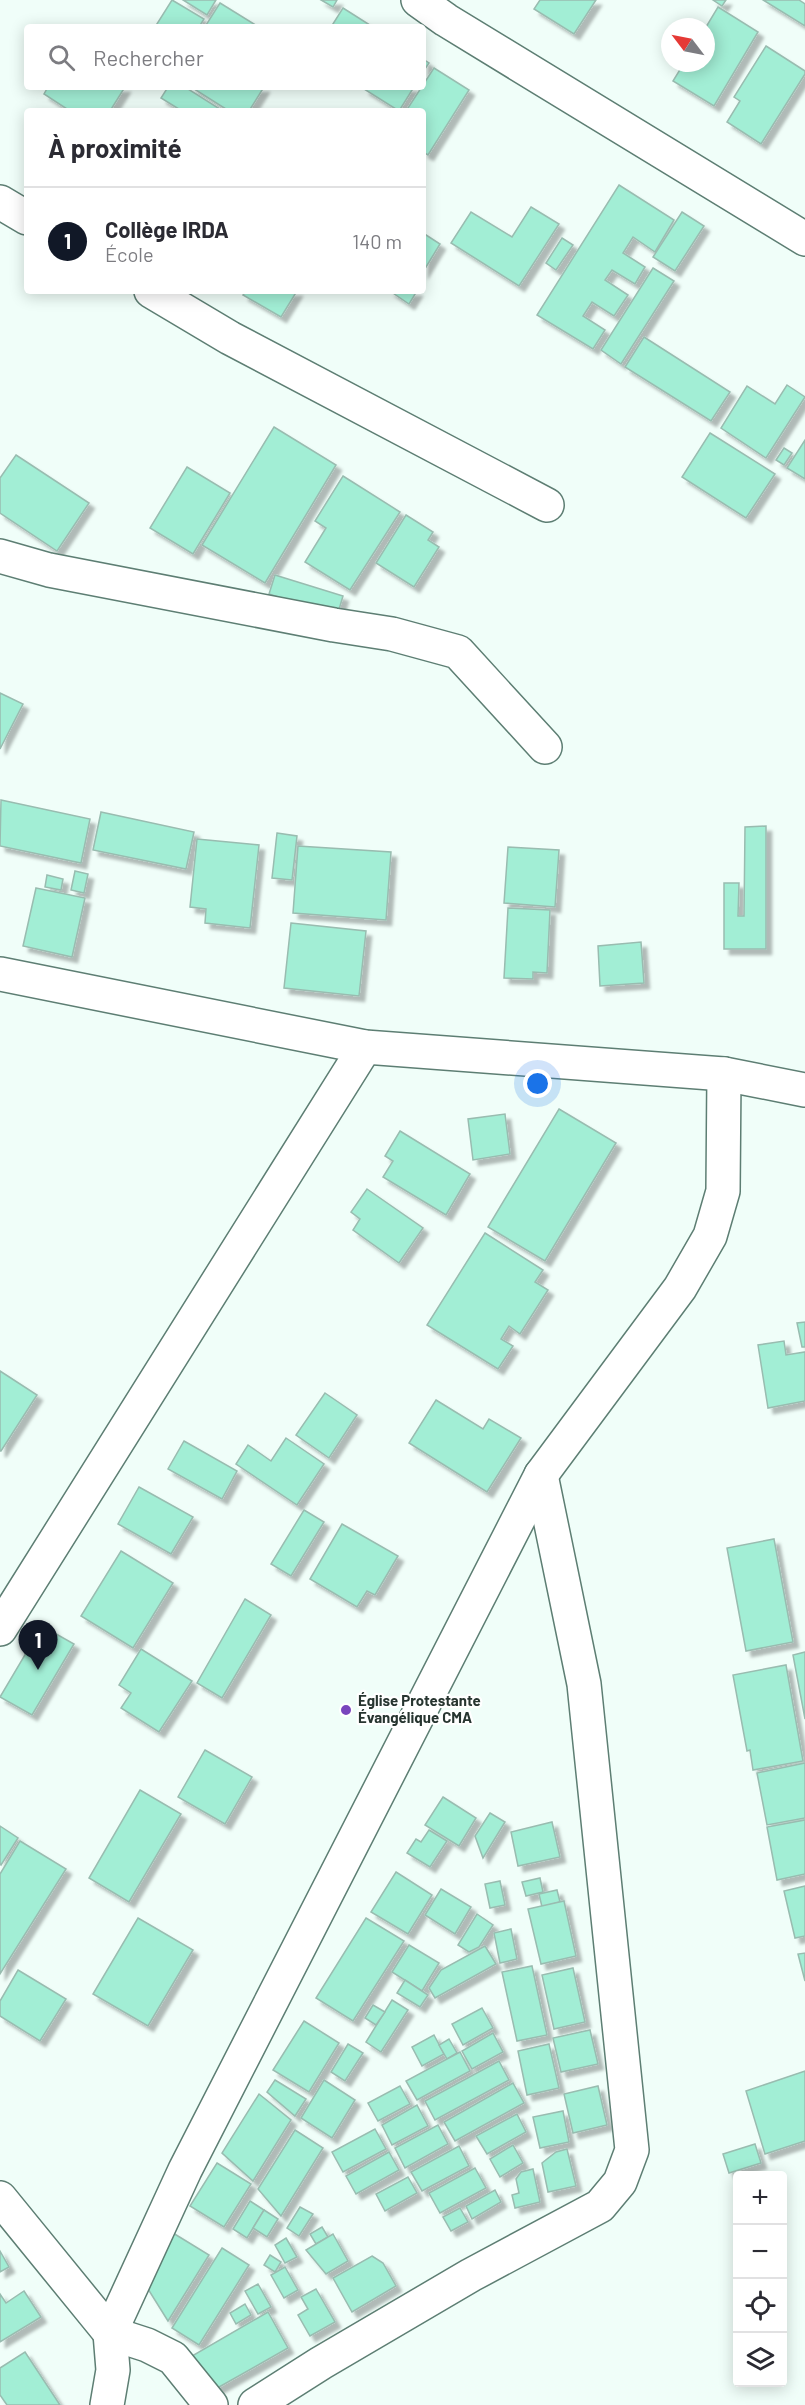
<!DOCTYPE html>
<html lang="fr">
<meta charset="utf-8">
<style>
:root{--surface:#fff;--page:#f2f2f3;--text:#2b2b33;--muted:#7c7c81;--line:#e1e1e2;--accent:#111827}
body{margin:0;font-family:Barlow,sans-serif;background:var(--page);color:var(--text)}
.controls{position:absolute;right:18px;bottom:18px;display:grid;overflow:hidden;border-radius:6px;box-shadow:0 3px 15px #0003}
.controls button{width:54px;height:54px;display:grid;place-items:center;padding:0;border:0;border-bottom:2px solid var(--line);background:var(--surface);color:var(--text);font:30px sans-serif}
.compass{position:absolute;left:661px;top:18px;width:54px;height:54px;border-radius:50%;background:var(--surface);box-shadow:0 3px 15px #0003;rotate:302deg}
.you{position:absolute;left:538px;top:1084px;width:21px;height:21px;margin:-15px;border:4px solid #fff;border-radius:50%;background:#1a73e8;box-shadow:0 0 0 9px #1a73e833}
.badge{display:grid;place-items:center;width:39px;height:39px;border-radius:50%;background:var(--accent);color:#fff;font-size:20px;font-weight:700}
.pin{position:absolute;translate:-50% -50px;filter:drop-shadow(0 2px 3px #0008)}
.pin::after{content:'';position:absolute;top:32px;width:21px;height:18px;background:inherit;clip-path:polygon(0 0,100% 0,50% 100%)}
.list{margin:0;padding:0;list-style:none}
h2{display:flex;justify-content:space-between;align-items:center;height:78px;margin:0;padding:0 24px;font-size:26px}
h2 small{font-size:20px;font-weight:400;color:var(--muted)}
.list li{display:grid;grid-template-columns:39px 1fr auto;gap:18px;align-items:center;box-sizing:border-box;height:108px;padding:0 24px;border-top:2px solid var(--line)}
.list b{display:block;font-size:22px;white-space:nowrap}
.list p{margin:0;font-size:20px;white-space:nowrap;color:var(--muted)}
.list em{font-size:20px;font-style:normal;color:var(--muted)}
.icon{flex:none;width:33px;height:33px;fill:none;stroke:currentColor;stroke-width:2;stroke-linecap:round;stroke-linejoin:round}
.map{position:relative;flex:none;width:805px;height:2405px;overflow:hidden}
.search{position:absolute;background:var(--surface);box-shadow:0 3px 15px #0003;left:24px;top:24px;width:402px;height:66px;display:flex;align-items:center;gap:15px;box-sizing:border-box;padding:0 21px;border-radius:6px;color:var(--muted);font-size:22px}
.panel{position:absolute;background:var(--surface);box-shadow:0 3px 15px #0003;left:24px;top:108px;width:402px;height:186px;border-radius:6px}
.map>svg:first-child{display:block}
.building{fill:#a2eed5;stroke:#99bcb0;stroke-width:1.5;filter:url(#shadow)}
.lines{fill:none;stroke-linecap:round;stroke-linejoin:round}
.minor-casing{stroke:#5d7e73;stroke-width:36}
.minor{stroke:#fff;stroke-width:33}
.poi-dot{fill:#7845bd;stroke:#fff;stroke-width:2}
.labels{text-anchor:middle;stroke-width:4.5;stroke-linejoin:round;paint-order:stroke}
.poi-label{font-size:15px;font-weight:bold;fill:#273530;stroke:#fff;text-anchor:start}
</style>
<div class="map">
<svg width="805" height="2405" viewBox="0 0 805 2405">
<defs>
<filter id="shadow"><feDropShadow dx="5.5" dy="5.5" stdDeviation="1.5" flood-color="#0004"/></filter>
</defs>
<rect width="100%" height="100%" fill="#f0fef9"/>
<!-- building -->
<g class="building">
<polygon points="172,0 204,19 199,27 155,27"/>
<polygon points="183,0 216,0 207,15"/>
<polygon points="321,0 337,0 333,7"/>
<polygon points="540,0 596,0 574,34 534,9"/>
<polygon points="713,0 726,0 722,6"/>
<polygon points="763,0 799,0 805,4 805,26"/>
<polygon points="220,3 254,24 252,27 206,25"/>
<polygon points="718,7 758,32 714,106 673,81 684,63 706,63 706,27"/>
<polygon points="343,8 373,27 331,27"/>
<polygon points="766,46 805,71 805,74 761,144 727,122 740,101 734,97"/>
<polygon points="423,59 429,63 423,72"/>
<polygon points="434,68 469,90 428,155 423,152 423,111 406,111"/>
<polygon points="48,87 125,87 110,111 70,111 44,94"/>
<polygon points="168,87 185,87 223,111 182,111 161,98"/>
<polygon points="191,87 264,87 249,111 229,111"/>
<polygon points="365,87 414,87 399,111 364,89"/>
<polygon points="619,185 674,220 655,252 633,237 623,253 645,267 635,284 612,270 605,280 628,295 614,316 592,302 583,316 605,330 593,349 537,315"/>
<polygon points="531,207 559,224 519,286 451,243 471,212 512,237"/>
<polygon points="682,212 704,226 675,271 653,257"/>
<polygon points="423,233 440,244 423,272"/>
<polygon points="562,238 573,245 556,270 546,263"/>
<polygon points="653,268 674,281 621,364 601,350"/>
<polygon points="246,291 297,291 281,317 243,295"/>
<polygon points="390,291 417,291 409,304"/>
<polygon points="644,337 730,392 711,421 625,367"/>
<polygon points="787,385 805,397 766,458 721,428 747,386 775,404"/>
<polygon points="274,427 336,465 265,583 202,545"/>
<polygon points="710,433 775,474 746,518 682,477"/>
<polygon points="805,440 805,479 787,468"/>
<polygon points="784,448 792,453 784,465 776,460"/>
<polygon points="16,455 89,503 57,551 0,513 0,478"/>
<polygon points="187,467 230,493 193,554 150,528"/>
<polygon points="343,476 400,512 350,590 305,562 326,528 315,521"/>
<polygon points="406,515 433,532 428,540 439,547 414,587 376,563"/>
<polygon points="275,575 343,596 337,616 269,594"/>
<polygon points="0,693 23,704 0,749"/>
<polygon points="1,800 90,819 81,863 0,846"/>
<polygon points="101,812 194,832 186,869 93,850"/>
<polygon points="766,826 766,949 724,949 724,883 739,883 738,916 744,916 745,827"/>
<polygon points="277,833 297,836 292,880 272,878"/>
<polygon points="197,839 259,845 250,928 205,923 206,909 190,907"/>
<polygon points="298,846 391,852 386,920 293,913"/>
<polygon points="508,847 559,850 555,907 504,903"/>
<polygon points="75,871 88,874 84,893 71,890"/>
<polygon points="47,875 63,879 61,890 45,887"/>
<polygon points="36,888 85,898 72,957 23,946"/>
<polygon points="508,908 550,910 547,973 533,972 533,979 504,978"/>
<polygon points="291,923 366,931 359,996 284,988"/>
<polygon points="641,942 644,983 600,986 598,946"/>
<polygon points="559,1109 616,1143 545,1261 488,1227"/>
<polygon points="505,1114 510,1154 473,1160 468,1119"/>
<polygon points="400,1131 470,1174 446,1215 383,1177 393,1161 385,1156"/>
<polygon points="367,1189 423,1228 399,1263 353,1230 360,1219 351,1212"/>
<polygon points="485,1233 543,1270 535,1282 548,1290 520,1334 509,1326 501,1339 513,1346 498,1369 427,1325"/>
<polygon points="805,1322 805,1347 802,1347 797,1323"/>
<polygon points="784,1341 786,1355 805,1352 805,1401 768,1408 758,1345"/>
<polygon points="0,1371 37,1395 1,1451 0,1451"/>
<polygon points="325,1393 357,1415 329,1458 296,1435"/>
<polygon points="436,1400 483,1429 489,1419 521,1438 487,1492 409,1443"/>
<polygon points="286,1438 324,1464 297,1505 236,1464 248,1445 271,1461"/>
<polygon points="184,1441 237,1471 222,1499 168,1469"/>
<polygon points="139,1487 193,1517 171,1554 118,1524"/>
<polygon points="304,1510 324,1522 291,1576 271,1564"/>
<polygon points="342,1524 398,1556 375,1595 367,1591 357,1607 310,1579"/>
<polygon points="774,1539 793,1642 746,1651 727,1548"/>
<polygon points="121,1551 173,1583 133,1648 81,1616"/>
<polygon points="245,1599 271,1615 222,1698 197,1683"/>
<polygon points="42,1626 74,1644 32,1715 0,1697"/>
<polygon points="141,1649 192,1681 159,1732 121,1708 131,1693 119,1685"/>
<polygon points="805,1652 805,1719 793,1655"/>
<polygon points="786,1665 803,1761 753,1770 750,1750 747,1751 733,1675"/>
<polygon points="205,1750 252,1777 225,1824 178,1797"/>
<polygon points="805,1763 805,1818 767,1825 757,1773"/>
<polygon points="140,1790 181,1814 129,1902 89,1878"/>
<polygon points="443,1797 476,1818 459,1846 425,1825"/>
<polygon points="490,1813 505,1822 483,1858 475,1836"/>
<polygon points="805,1820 805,1874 777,1880 767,1827"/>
<polygon points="552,1822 560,1857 518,1866 511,1832"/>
<polygon points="0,1826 18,1838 1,1865 0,1864"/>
<polygon points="429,1830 447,1841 430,1867 407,1853 416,1839 421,1842"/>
<polygon points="20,1841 66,1869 0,1974 0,1874"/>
<polygon points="396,1872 432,1895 408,1934 371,1912"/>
<polygon points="540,1878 543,1892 526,1896 522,1882"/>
<polygon points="500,1881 505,1905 490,1908 485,1884"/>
<polygon points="805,1886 805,1936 795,1938 784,1891"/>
<polygon points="441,1889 471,1907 455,1934 425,1915"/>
<polygon points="557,1890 560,1902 542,1907 539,1894"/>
<polygon points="564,1901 576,1956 541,1964 528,1909"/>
<polygon points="477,1914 493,1925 479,1947 469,1952 458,1945"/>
<polygon points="138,1918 193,1950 148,2026 93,1994"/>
<polygon points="366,1918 404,1941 353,2021 316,1998"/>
<polygon points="511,1929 517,1959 500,1963 494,1933"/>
<polygon points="409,1945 439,1963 422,1991 392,1972"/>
<polygon points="485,1946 496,1964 435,1998 429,1988 441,1970"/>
<polygon points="805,1953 805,1981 798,1954"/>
<polygon points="532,1966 547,2035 517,2041 502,1972"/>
<polygon points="573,1968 585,2022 554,2029 542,1975"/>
<polygon points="18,1970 66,1999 40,2041 0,2016 0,2001"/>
<polygon points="405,1980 428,1995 420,2007 397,1993"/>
<polygon points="392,2000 408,2010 381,2052 366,2042"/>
<polygon points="373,2005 385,2012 376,2025 365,2018"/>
<polygon points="482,2008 493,2028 463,2045 452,2024"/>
<polygon points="304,2021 339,2043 309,2092 273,2070"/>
<polygon points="590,2030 598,2064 561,2072 553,2038"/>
<polygon points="493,2033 503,2052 472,2069 462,2051"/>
<polygon points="434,2035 444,2054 422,2066 412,2047"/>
<polygon points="449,2039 457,2053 447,2059 439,2045"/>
<polygon points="348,2044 363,2053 345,2081 331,2072"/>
<polygon points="549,2044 559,2088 527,2095 518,2051"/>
<polygon points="460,2052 470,2071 417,2100 406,2081"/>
<polygon points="499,2061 509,2080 435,2120 425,2101"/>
<polygon points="805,2071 805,2141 765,2154 746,2091"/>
<polygon points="275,2080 306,2099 295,2116 267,2092"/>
<polygon points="324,2080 355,2100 332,2138 301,2118"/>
<polygon points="513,2083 524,2103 455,2141 444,2122"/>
<polygon points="400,2086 410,2104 378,2121 368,2103"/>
<polygon points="598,2086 607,2125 573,2133 564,2094"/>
<polygon points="259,2094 291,2120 253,2181 222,2153"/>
<polygon points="417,2105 428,2126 392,2145 382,2125"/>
<polygon points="563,2111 569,2142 540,2148 533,2117"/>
<polygon points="517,2114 526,2132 487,2154 476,2136"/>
<polygon points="438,2125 448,2144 405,2168 395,2148"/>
<polygon points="375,2129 386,2149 343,2172 332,2152"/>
<polygon points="295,2130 323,2148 281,2216 258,2189"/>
<polygon points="755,2144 761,2163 729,2173 723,2154"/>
<polygon points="513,2145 523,2163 500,2177 490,2159"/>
<polygon points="459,2146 469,2166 422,2191 411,2172"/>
<polygon points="567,2149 576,2186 548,2192 542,2163 556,2152"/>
<polygon points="389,2152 399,2170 356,2194 346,2176"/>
<polygon points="217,2163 251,2184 224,2227 190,2206"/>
<polygon points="475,2168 486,2188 440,2213 429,2193"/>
<polygon points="533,2169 540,2202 515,2208 512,2195 519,2193 516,2179 521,2172"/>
<polygon points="408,2177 417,2193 385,2211 376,2194"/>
<polygon points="495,2190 501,2202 472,2219 466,2206"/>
<polygon points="250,2201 264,2210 247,2238 233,2229"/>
<polygon points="300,2207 313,2214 299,2236 287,2228"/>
<polygon points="460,2208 468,2222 451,2231 443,2217"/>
<polygon points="264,2210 278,2219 267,2237 253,2228"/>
<polygon points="322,2227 328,2237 316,2244 310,2234"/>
<polygon points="173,2233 209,2255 168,2321 143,2281"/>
<polygon points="333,2234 348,2261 326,2274 306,2250"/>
<polygon points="286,2238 297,2257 285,2263 275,2245"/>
<polygon points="222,2248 249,2265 199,2345 172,2328"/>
<polygon points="0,2251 9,2267 0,2272"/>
<polygon points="270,2255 281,2262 275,2272 264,2265"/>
<polygon points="372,2256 383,2263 396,2286 352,2312 333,2278"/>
<polygon points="285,2267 298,2290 284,2298 271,2275"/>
<polygon points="258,2284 271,2307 258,2314 245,2291"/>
<polygon points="316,2289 335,2322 310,2336 298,2315 308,2309 301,2297"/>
<polygon points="24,2291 41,2317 0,2342 0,2294 6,2303"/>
<polygon points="245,2304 251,2315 236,2324 230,2313"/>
<polygon points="268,2312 288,2348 212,2391 192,2356"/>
<polygon points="25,2352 60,2405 7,2405 0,2395 0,2368"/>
</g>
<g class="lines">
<!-- minor casing -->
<g class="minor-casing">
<g id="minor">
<polyline points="418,0 446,20 805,239"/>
<polyline points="0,202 27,218"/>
<polyline points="151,291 230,338 547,505"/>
<polyline points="0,556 49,570 334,625 392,634 458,652 545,747"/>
<polyline points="0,974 365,1047 724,1074 805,1090"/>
<polyline points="0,1629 365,1047"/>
<polyline points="0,2198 110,2333 147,2345 173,2358 211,2405"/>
<polyline points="107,2405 113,2370 110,2333 185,2170 541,1475 680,1288 710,1236 723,1191 724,1074"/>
<polyline points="255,2405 321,2363 471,2275 600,2206 620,2182 632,2150 584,1684 541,1475"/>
</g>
</g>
<!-- minor -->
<use href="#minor" class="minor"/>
</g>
<!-- markers -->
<circle class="poi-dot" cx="346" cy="1710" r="6"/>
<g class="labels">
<!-- poi labels -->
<g class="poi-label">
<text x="358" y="1706">Église Protestante<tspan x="358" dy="17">Évangélique CMA</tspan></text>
</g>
</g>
</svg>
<div class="controls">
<button>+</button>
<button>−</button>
<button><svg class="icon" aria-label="locate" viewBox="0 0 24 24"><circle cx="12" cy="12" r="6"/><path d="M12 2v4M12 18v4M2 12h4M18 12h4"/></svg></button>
<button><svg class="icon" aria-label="layers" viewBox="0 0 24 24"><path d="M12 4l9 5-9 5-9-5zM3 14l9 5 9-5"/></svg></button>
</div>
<svg class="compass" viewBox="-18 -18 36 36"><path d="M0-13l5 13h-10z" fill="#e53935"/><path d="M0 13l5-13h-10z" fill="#7c7c81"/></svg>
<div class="you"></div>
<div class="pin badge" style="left:38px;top:1670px">1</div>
<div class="search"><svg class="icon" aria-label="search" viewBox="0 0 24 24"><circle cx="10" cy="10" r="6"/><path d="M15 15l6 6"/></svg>Rechercher</div>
<section class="panel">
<h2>À proximité<small></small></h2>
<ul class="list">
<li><span class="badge">1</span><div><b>Collège IRDA</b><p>École</p></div><em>140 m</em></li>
</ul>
</section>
</div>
